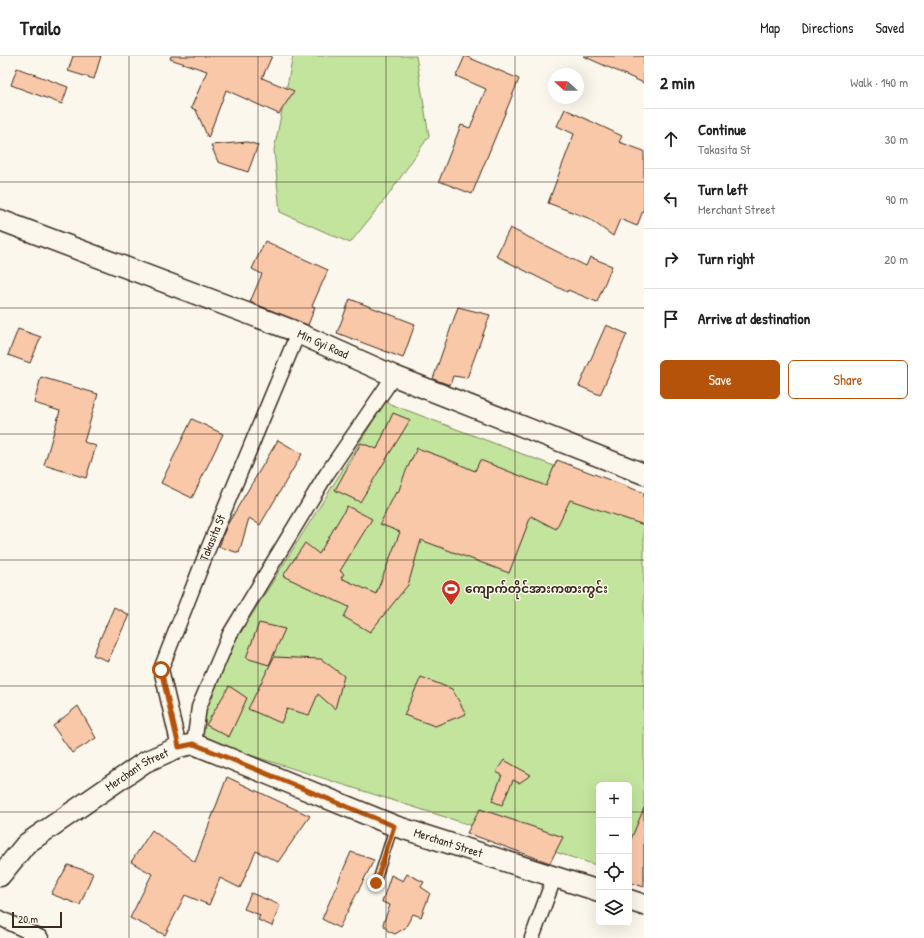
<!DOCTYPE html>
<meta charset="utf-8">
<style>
:root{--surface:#fff;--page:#f6f6f6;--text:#202124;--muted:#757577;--line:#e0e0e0;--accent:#b45309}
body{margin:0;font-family:"Patrick Hand","Noto Sans Myanmar",sans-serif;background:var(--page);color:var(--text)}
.controls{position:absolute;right:12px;bottom:12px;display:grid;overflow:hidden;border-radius:6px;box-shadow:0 4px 16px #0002}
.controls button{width:36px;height:36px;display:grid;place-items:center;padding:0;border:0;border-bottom:1px solid var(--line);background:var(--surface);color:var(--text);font:20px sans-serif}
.compass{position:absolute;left:548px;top:12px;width:36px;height:36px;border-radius:50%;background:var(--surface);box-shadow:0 4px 16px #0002;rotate:292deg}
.scale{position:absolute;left:12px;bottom:10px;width:50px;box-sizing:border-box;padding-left:4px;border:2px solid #3b2a1e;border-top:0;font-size:11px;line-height:14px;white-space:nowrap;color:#3b2a1e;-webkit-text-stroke:3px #fbf7ec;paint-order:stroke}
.stop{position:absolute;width:12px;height:12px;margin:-9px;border:3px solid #b45309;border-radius:50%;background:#fff}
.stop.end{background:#b45309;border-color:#fff;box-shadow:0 1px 4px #0008}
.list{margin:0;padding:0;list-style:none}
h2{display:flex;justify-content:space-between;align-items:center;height:52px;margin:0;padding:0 16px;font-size:17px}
h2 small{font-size:13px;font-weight:400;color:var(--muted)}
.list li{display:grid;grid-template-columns:26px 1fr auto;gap:12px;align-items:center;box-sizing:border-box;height:60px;padding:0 16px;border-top:1px solid var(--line)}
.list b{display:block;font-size:15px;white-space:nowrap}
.list p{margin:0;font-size:13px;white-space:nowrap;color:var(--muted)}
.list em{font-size:13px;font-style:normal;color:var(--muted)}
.actions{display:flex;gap:8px;padding:12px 16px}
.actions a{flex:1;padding:9px 0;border:1px solid var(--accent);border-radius:6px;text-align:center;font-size:14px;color:var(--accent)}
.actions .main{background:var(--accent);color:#fff}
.icon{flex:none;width:22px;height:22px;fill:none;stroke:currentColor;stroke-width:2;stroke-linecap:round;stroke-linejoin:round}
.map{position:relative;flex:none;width:644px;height:882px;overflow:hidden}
header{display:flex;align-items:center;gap:24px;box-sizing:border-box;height:56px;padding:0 20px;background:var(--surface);border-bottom:1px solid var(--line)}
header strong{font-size:19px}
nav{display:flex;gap:22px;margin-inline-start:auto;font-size:14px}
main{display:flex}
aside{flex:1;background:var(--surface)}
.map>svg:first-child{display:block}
.green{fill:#c3e49d;stroke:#7f875e}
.building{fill:#f9c8a9;stroke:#3b2a1e}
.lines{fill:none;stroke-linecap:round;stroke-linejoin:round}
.lane-casing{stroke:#3b2a1e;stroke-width:10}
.street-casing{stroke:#3b2a1e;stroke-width:17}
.secondary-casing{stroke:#3b2a1e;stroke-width:23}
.lane{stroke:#fbf7ec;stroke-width:7}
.street{stroke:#fbf7ec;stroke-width:14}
.secondary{stroke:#fbf7ec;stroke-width:20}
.route{stroke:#b45309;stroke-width:5}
.grid{fill:none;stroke:#3b2a1e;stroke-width:1;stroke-opacity:0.55}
.labels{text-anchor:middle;stroke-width:3;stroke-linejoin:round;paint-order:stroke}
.street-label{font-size:12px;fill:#3b2a1e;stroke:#fbf7ec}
.poi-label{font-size:12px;font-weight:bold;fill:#3b2a1e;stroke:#fbf7ec;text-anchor:start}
</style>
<header>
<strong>Trailo</strong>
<nav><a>Map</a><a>Directions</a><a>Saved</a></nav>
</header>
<main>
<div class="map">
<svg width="644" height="882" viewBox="0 0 644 882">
<rect width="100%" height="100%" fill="#fbf7ec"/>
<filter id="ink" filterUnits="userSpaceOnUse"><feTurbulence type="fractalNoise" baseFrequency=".025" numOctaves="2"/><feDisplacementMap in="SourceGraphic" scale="8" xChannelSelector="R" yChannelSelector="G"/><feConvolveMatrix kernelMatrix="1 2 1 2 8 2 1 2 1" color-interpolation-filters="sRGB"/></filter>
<g filter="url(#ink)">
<!-- green -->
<g class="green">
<polygon points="293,0 416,0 429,80 387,141 350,187 280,156 274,94"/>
<polygon points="385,346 644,444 644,825 629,820 629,729 599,729 599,810 203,684 191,656"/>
</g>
<!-- building -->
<g class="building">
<polygon points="73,0 101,0 94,23 68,15"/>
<polygon points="171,0 272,0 262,22 294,35 279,58 226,34 208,82 196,54 191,52 207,15 170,3"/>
<polygon points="465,0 519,23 472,138 439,125 461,69 470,72 486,33 456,20"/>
<polygon points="583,0 644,0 644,27"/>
<polygon points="17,12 68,31 62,48 11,29"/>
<polygon points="565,53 622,80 619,86 644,95 644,152 637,170 620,163 613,180 588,162 548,147 574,78 557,70"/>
<polygon points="247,86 258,89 248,116 218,106 211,89"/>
<polygon points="510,172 586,210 590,201 612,210 597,246 568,234 567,236 496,200"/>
<polygon points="265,185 328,214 312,250 315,251 308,269 250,246 262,218 252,213"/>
<polygon points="350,243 415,268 403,302 337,277"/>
<polygon points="458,251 490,259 467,322 453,320 450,329 433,323"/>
<polygon points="606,269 627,278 600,339 579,330"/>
<polygon points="18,273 41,281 30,307 8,299"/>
<polygon points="41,321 98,338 84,386 96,390 86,422 44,409 60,355 34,347"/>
<polygon points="393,357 410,364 360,446 335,434 361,387 377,393"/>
<polygon points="192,363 223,378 192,442 161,427"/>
<polygon points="278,384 302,398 260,469 249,462 239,497 219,491 227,469"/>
<polygon points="417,392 447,403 475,415 480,404 546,430 557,404 644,437 644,469 570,444 556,473 531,460 509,517 421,484 408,529 370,576 344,561 349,551 283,520 305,487 319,498 347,450 372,463 340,515 344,518 341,522 376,538 400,476 380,468 396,436 398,437 405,417"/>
<polygon points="114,551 129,559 108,605 93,599"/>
<polygon points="259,567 285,573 269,609 246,602"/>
<polygon points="274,601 321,603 344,620 335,653 318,638 309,659 287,653 281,667 248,653"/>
<polygon points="421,621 452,633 466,658 435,670 404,659"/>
<polygon points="229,630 247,642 229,681 206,669"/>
<polygon points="78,650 96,682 72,697 53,670"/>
<polygon points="504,704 531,719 519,727 513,724 502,749 492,745 502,719 496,716"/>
<polygon points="227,721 310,760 278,806 256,795 240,832 220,822 209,849 185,839 165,879 130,862 152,818 131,806 152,774 195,806"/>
<polygon points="644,752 644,831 629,826 629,788"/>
<polygon points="480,753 563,781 550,807 467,777"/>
<polygon points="351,796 374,804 339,872 322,863"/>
<polygon points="68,809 93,817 80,849 51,838"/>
<polygon points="407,818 424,826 421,831 430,837 421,861 413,858 405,872 395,878 388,875 383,868 390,849 382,846 391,819 403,825"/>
<polygon points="251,837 280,849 272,870 258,864 260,859 244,853"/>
</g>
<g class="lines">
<!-- lane casing -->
<g class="lane-casing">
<polyline id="lane" points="376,827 394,770"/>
</g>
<!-- street casing -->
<g class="street-casing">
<g id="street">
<polyline points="194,688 199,651 230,578 326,419 394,320"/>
<path id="s1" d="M179,691L161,613L208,493L298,277"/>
<polyline points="0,862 41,882"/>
<polyline points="532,882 554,822"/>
</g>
</g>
<!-- secondary casing -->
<g class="secondary-casing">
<g id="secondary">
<path id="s2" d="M0,164L289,273L394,320L644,418"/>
<path id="s3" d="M0,820L26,788L145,706L179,691L194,688L395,770L599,835"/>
<polyline points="629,844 644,849"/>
</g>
</g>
<!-- lane -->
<use href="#lane" class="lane"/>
<!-- street -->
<use href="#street" class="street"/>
<!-- secondary -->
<use href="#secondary" class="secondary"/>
</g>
</g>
<g class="lines" filter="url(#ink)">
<!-- route -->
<polyline class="route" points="161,614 179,691 194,688 394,770 376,827"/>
</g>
<!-- grid -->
<path class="grid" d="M129,0V882M258,0V882M386,0V882M515,0V882M0,126H644M0,252H644M0,378H644M0,504H644M0,630H644M0,756H599M629,756H644"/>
<!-- icons -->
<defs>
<g id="stadium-pin" transform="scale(1)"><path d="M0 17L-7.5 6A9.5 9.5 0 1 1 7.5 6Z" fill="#c8321e" stroke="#fbf7ec"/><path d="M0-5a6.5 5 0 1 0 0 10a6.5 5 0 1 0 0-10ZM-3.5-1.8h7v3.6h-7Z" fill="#fff"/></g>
</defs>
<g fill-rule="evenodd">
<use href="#stadium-pin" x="451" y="533"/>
</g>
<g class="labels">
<!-- street labels -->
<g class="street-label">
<text dy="4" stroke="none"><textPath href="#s2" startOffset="346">Min Gyi Road</textPath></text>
<text dy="4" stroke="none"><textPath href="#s1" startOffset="221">Takasita St</textPath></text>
<text dy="4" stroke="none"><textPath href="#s3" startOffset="175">Merchant Street</textPath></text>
<text dy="4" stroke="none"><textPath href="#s3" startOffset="511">Merchant Street</textPath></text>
</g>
<!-- poi labels -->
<g class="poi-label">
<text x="465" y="537">ကျောက်တိုင်အားကစားကွင်း</text>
</g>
</g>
</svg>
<div class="controls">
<button>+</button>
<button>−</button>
<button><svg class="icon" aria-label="locate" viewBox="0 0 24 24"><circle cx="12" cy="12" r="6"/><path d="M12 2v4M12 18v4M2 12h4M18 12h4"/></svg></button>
<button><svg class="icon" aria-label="layers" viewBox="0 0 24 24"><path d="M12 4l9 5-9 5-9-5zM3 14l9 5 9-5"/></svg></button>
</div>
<svg class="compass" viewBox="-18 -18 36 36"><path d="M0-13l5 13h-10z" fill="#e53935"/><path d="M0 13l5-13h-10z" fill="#757577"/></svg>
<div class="scale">20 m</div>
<div class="stop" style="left:161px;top:614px"></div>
<div class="stop end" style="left:376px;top:827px"></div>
</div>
<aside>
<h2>2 min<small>Walk · 140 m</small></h2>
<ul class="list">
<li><svg class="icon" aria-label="ahead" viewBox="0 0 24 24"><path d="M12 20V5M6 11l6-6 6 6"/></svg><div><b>Continue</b><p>Takasita St</p></div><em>30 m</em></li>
<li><svg class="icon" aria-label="left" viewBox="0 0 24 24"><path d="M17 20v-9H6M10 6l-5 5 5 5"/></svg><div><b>Turn left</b><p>Merchant Street</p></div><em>90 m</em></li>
<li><svg class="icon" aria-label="right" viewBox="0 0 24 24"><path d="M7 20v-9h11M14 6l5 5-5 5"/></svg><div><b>Turn right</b></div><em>20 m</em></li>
<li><svg class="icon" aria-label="arrive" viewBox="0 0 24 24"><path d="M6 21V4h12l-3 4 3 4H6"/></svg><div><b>Arrive at destination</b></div></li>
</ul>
<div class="actions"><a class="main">Save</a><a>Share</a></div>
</aside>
</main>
